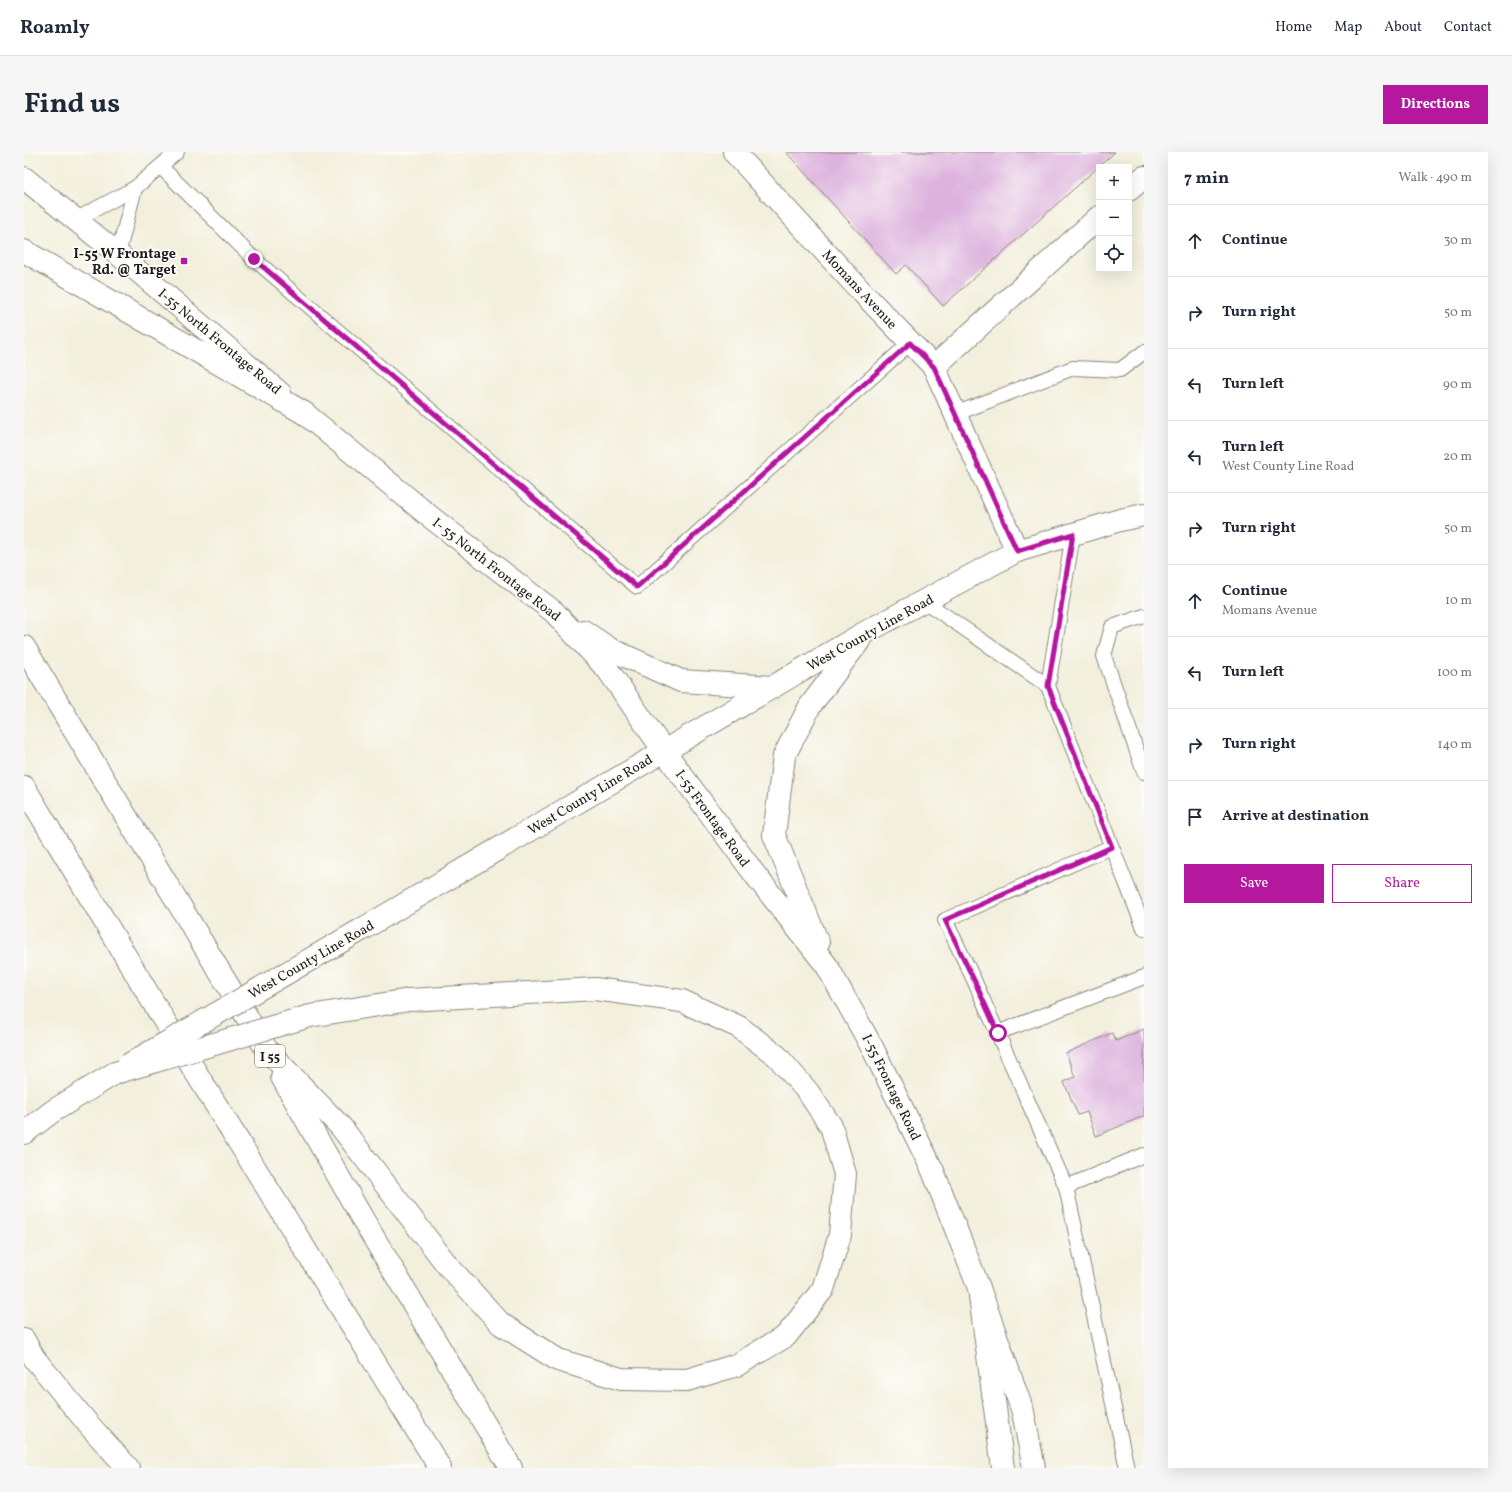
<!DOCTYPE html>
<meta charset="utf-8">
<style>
:root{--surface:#fff;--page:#f6f6f7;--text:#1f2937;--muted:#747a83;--line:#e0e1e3;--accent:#b5179e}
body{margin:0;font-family:Vollkorn,serif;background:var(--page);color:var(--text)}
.controls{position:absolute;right:12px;top:12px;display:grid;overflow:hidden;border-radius:0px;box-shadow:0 4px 16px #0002}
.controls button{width:36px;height:36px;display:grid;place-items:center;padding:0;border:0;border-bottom:1px solid var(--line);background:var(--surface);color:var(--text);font:20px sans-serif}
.stop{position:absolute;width:12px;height:12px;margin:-9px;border:3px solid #b5179e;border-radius:50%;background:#fff}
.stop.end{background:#b5179e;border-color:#fff;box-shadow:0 1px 4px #0008}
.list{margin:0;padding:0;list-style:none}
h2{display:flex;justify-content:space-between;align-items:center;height:52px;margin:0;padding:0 16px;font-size:17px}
h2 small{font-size:13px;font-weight:400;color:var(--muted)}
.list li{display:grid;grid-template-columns:26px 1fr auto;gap:12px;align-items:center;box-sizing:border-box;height:72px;padding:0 16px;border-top:1px solid var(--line)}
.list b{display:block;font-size:15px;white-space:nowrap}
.list p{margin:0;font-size:13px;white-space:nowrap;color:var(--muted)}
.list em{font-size:13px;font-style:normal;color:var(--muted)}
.actions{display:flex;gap:8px;padding:12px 16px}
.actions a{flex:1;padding:9px 0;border:1px solid var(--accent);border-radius:0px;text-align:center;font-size:14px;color:var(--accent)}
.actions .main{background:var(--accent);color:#fff}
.icon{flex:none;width:22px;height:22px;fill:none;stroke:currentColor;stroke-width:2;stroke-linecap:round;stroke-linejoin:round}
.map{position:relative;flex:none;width:1120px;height:1316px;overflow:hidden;border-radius:0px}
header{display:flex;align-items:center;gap:24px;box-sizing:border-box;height:56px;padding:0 20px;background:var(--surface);border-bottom:1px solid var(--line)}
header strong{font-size:19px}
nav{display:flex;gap:22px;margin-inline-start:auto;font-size:14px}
.intro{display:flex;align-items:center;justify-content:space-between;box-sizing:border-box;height:96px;padding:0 24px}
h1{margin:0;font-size:28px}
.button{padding:10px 18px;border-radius:0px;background:var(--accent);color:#fff;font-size:14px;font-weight:700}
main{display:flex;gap:24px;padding:0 24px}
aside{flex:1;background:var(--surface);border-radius:0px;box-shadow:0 4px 16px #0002}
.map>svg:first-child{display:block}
.building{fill:#ddb2de}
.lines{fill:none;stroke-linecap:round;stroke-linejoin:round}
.lane-casing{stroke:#87867c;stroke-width:16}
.street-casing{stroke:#87867c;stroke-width:24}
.secondary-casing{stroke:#87867c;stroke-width:24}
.primary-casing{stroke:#87867c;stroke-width:24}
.highway-casing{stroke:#87867c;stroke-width:24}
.lane{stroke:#fff;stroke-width:14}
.street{stroke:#fff;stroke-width:22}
.secondary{stroke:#fff;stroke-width:22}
.primary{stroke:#fff;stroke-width:22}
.highway{stroke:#fff;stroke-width:22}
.primary-bridge-casing{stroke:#87867c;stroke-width:24;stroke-linecap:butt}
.highway-bridge-casing{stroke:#87867c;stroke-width:24;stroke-linecap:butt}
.primary-bridge{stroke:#fff;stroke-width:22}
.highway-bridge{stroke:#fff;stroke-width:22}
.route{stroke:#b5179e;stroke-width:5}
.poi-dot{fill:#b5179e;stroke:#fdfcf7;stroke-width:1.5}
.labels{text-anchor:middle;stroke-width:4;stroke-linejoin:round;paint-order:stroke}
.shield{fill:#fdfcf7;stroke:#605f5e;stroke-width:1}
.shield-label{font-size:13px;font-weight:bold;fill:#1c1c1c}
.poi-label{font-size:14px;font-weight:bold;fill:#1c1c1c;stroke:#fdfcf7;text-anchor:end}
.street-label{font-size:14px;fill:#1c1c1c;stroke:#fdfcf7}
</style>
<header>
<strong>Roamly</strong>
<nav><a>Home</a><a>Map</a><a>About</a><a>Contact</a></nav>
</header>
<div class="intro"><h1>Find us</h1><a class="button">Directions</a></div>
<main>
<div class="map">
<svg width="1120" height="1316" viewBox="0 0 1120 1316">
<rect width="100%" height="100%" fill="#fdfcf7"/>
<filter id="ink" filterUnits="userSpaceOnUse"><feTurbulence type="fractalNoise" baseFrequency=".025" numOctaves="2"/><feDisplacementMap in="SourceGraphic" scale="8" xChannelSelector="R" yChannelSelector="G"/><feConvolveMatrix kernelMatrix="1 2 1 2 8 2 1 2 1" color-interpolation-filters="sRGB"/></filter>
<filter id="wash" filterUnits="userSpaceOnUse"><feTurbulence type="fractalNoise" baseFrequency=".012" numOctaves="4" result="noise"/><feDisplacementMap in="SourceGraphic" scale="16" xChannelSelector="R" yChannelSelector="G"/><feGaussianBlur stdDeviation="0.9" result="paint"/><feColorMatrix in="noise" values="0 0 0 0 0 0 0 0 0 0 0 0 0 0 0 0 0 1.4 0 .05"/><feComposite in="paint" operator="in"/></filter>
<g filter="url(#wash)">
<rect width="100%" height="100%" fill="#f2efdc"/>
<g id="blocks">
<!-- building -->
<g class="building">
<polygon points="762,0 1091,0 919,154 882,113 872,122"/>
<polygon points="1120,877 1120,964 1072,984 1063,960 1054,963 1040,930 1051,925 1042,901 1088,881 1092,889"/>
</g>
</g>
</g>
<g filter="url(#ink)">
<use href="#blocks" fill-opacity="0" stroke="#87867c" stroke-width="1"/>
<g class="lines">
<!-- lane casing -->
<g class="lane-casing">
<g id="lane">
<polyline points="137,15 230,107 613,435 886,191"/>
<polyline points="51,68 111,36 153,0"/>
<polyline points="94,102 111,36"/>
<polyline points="931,262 1049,216 1096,218 1120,200"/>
<polyline points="900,449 1024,534 1120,776"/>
<polyline points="1120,464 1088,475 1080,504 1120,620"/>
<polyline points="1024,534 1049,382"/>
<polyline points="973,881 1120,825"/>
<polyline points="1042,1035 950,828 921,768 1087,695"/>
<polyline points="1103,1316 1042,1035 1120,1003"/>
</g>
</g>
<!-- street casing -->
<g class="street-casing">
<g id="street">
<polyline points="710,0 835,137 910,215 1075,65"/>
<polyline points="1105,38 1120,25"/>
<polyline points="910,215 993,399"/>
</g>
</g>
<!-- secondary casing -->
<g class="secondary-casing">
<polyline id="secondary" points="0,26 94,102 256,241"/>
</g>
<!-- primary casing -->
<g class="primary-casing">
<g id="primary">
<polyline points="280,261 409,367 530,460 584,518 640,599 732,724 803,814 848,895 909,1019 955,1136 999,1260 1010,1316"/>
<polyline points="559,479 586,497 657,529 749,535"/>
<polyline points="342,775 840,481 993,399 1096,368 1120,363"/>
<polyline points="794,791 750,683 760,604 786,554 835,489"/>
<polyline points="0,981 29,959 91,921"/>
<polyline points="0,1188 10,1206 65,1273 104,1316"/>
</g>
</g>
<!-- highway casing -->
<g class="highway-casing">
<g id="highway">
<polyline points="0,99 280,261"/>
<polyline points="0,495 241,895"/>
<polyline points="0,635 150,885 416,1316"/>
<polyline points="242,897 317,975 424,1114 477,1172 534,1208 597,1227 663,1228 713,1213 762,1184 799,1137 816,1083 821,1022 807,974 784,940 753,904 715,875 658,849 571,837 385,848"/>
<polyline points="258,925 338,1066 487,1316"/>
<polyline points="955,1136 979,1316"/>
</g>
</g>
<!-- lane -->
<use href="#lane" class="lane"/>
<!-- street -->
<use href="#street" class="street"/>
<!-- secondary -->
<use href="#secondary" class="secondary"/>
<!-- primary -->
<use href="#primary" class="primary"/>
<!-- highway -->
<use href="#highway" class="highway"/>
<!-- primary-bridge casing -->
<g class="primary-bridge-casing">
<polyline id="primary-bridge" points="104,913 342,775"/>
</g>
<!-- highway-bridge casing -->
<g class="highway-bridge-casing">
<polyline id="highway-bridge" points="91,921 286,864 385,848"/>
</g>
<!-- primary-bridge -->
<use href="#primary-bridge" class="primary-bridge"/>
<!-- highway-bridge -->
<use href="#highway-bridge" class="highway-bridge"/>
</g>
</g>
<g class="lines" filter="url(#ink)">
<!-- route -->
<polyline class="route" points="230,107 613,435 886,191 910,215 993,399 1049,382 1024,534 1088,695 921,768 950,828 974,881"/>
</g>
<!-- markers -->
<rect class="poi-dot" x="156" y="105" width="8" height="8" rx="2"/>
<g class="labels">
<!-- shield labels -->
<rect class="shield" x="231" y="893" width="30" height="22" rx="3"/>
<g class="shield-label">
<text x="246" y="909">I 55</text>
</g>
<!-- poi labels -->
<g class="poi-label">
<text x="152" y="106">I-55 W Frontage<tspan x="152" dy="16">Rd. @ Target</tspan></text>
</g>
<!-- street labels -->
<g class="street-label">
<text transform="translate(836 137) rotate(47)" y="5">Momans Avenue</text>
<text transform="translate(196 189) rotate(40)" y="5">I-55 North Frontage Road</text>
<text transform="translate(473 417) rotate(38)" y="5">I- 55 North Frontage Road</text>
<text transform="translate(846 480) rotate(-29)" y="5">West County Line Road</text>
<text transform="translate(566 642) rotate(-31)" y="5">West County Line Road</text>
<text transform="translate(689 666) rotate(54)" y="5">I-55 Frontage Road</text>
<text transform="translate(287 807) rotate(-30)" y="5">West County Line Road</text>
<text transform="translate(868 935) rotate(64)" y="5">I-55 Frontage Road</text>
</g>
</g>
</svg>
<div class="controls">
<button>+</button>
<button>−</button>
<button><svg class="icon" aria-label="locate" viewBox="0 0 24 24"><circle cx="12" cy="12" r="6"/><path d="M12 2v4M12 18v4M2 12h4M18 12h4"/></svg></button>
</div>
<div class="stop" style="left:974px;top:881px"></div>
<div class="stop end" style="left:230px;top:107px"></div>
</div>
<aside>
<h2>7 min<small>Walk · 490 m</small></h2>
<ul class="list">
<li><svg class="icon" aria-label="ahead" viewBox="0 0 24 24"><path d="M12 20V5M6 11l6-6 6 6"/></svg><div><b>Continue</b></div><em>30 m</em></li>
<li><svg class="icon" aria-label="right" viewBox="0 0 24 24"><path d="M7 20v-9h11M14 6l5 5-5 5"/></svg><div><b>Turn right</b></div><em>50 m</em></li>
<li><svg class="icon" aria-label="left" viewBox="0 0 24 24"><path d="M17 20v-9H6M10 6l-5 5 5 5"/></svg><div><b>Turn left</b></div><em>90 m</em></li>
<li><svg class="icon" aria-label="left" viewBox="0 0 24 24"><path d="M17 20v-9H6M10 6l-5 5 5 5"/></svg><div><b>Turn left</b><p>West County Line Road</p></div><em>20 m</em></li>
<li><svg class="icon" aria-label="right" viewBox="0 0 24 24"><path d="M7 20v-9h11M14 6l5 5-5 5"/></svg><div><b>Turn right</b></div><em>50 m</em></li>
<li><svg class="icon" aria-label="ahead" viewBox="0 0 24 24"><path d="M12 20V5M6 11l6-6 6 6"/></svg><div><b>Continue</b><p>Momans Avenue</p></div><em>10 m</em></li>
<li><svg class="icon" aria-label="left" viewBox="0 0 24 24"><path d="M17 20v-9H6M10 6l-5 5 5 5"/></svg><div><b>Turn left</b></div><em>100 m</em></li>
<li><svg class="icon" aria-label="right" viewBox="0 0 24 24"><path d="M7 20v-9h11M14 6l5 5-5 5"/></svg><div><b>Turn right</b></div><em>140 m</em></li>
<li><svg class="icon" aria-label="arrive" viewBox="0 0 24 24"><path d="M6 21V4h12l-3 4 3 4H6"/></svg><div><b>Arrive at destination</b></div></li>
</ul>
<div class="actions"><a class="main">Save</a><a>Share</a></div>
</aside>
</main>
